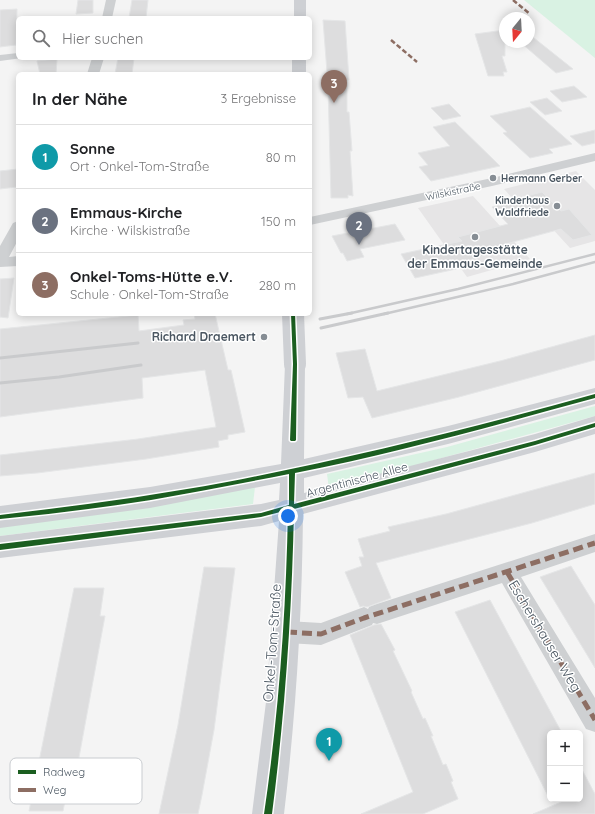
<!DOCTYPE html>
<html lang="de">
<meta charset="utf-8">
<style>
:root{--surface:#fff;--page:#f6f6f6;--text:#202124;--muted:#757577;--line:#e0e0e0;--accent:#868d94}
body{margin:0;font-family:Quicksand,sans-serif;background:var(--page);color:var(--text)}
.controls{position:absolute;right:12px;bottom:12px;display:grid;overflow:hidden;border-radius:6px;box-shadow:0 2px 10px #0003}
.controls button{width:36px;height:36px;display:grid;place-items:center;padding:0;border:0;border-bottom:1px solid var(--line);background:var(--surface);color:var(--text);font:20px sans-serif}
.compass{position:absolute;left:499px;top:12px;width:36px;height:36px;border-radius:50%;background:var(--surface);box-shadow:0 2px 10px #0003;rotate:198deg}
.you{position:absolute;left:288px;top:516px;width:14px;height:14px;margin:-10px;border:3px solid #fff;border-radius:50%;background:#1a73e8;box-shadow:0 0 0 6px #1a73e833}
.badge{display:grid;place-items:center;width:26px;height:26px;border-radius:50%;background:var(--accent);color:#fff;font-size:13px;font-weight:700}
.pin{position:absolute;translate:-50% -33px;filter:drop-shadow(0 1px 2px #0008)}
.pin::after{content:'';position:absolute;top:21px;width:14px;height:12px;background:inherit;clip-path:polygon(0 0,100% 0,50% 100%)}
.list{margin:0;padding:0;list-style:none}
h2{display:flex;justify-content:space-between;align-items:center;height:52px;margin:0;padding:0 16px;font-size:17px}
h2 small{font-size:13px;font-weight:400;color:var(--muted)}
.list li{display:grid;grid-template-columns:26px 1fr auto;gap:12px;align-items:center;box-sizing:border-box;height:64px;padding:0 16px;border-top:1px solid var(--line)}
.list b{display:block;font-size:15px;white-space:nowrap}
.list p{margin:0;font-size:13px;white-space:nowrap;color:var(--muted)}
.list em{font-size:13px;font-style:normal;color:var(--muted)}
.icon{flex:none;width:22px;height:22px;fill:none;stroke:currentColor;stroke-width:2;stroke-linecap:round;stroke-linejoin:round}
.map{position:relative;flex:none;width:595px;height:814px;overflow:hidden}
.search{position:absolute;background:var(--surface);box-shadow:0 2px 10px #0003;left:16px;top:16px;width:296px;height:44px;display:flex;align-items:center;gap:10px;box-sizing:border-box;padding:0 14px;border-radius:6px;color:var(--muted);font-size:15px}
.panel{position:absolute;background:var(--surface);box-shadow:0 2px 10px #0003;left:16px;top:72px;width:296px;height:244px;border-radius:6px}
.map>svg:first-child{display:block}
.education{fill:#e6e5e6}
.green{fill:#d9f2e3}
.building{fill:#ddddde;stroke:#e5e6e7}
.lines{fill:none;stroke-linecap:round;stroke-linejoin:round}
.minor{fill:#ced0d2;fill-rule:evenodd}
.secondary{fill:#ced0d4;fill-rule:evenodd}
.rail-far1{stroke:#c9cacc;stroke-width:2.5}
.rail{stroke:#c9cacc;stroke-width:3}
.secondary-bridge{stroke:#ced0d4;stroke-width:22}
.quiet-far1{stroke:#8d6e63;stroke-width:2.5;stroke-dasharray:5 2.5;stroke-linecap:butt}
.quiet{stroke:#8d6e63;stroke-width:5;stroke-dasharray:10 5;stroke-linecap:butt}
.cycleway-casing{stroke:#fff;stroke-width:3}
.cycleway{fill:#1b5e20;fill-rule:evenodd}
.poi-dot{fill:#868d94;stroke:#fff;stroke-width:1.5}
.labels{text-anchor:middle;stroke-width:3;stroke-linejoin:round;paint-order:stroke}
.far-poi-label{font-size:10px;font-weight:bold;fill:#4a5661;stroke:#fff;text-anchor:start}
.far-street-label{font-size:10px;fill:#4a5661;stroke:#fff}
.poi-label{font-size:12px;font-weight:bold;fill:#4a5661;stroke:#fff}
.street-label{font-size:12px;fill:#4a5661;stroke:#fff}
.near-street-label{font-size:14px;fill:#4a5661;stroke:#fff}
.key{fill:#fff;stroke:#c9ccd0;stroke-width:1}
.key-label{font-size:11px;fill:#4a5661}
</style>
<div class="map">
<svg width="595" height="814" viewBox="0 0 595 814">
<rect width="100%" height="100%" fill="#f4f4f4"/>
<!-- education -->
<g class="education">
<polygon points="576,171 595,190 595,241 570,248 549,225 534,222 504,189"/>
<polygon points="473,196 530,259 467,277 418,208"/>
</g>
<!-- green -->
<g class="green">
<polygon points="524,0 595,0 595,58"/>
<polygon points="595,406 595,416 329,489 327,474 447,447"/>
<polygon points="255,487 253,504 0,536 0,525"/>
</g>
<!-- building -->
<g class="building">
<polygon points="78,0 93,0 93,13 76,14"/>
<polygon points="132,0 148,0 146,18 129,18"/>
<polygon points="17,9 16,45 0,47 0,10"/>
<polygon points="323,20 345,21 349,80 347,80 347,112 349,112 352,151 350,151 353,196 348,195 348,198 331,198 328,85"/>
<polygon points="505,30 505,56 502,56 507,72 503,72 504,76 488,76 475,34"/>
<polygon points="529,34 573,69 556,73 520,42 529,42"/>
<polygon points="118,58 134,58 132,74 115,74"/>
<polygon points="57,59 56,74 40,74 37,61"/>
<polygon points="574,86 587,97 562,102 550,91"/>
<polygon points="547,98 562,111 545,115 530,102"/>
<polygon points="449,104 461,116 443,120 431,108"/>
<polygon points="530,107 572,144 549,149 553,153 530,158 503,133 507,132 490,116"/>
<polygon points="455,122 500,166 431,181 419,167 428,165 418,153 450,146 433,127"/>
<polygon points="595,130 595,143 582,146 570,136"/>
<polygon points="18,169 17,187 0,189 0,171"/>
<polygon points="542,192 561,211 569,209 592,235 573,240 561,229 502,245 507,250 453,264 456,269 415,278 401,254 462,241 458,237 508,224 492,207 525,199 523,197"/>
<polygon points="395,224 405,240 360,249 364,257 347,261 343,253 341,253 332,236"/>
<polygon points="14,278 8,318 0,317 0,279"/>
<polygon points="194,314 215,314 228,370 231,370 245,432 228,435 228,439 218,441 219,447 146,459 37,473 0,476 0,455 138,439 216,427 205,370 142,378 143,398 0,417 0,329 138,315 139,331 184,325 183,320 195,319"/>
<polygon points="595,335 595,360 459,397 372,418 363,397 348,398 336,353 365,349 377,391 500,361"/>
<polygon points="595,473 595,504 532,523 376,563 391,598 367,607 363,606 360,607 345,572 362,566 359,557 364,557 358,539 390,531 388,527 446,514"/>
<polygon points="571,566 595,605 595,668 540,577"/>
<polygon points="204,567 235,568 214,730 202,795 198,814 159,814 178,725"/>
<polygon points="74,588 104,588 100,616 105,616 71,801 65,801 63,811 29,811"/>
<polygon points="490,600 562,733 550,733 550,800 455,612"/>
<polygon points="381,624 395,650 393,651 412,691 411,692 423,719 425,718 433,736 431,736 443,765 446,764 453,781 451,782 458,799 423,814 361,814 413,792 350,635 374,625"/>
<polygon points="580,766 595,794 595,814 533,814 568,799 580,799"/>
</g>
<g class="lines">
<!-- minor -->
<g class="minor">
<polygon points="106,0 116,0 112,18 102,18"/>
<polygon points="18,53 18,58 22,58 0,61 0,55"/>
<polygon points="92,58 104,58 99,74 87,74"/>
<polygon points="595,153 595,161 492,186 310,225 310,217 492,178"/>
<polygon points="18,221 18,240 9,257 18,256 18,266 0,267 0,246 13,223"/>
<polygon points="595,534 595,552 521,577 595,698 595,732 586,729 502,583 377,624 373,623 372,625 321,645 287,643 279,640 276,632 279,624 287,621 321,623 364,607 368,609 369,607 377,604"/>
</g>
<!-- secondary -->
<g class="secondary">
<rect x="294" y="0" width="12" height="18"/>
<rect x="292" y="58" width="14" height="16"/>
<path d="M295,356L302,359L305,364L304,459L448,426L595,388V404L448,444L304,478V493L535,434L595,416V434L535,452L303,514C302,615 296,714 284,814H252L266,702L279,521L261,526L0,558V536L261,504L279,500L280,483L150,508L0,528V506L150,487L281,464L285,364L288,359Z"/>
</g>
<!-- rail-far1 -->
<g class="rail-far1">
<polyline points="347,314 458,289 595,254"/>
<polyline points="384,314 513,284 595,262"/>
</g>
<!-- rail -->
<g class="rail">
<polyline points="320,319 352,313"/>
<polyline points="321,328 388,313"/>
<polyline points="0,358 138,343"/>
<polyline points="0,383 59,377 141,365"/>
</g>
<!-- secondary-bridge -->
<polyline class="secondary-bridge" points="293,314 295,364"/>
<!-- quiet-far1 -->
<g class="quiet-far1">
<polyline points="513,0 530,14"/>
<polyline points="391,40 417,62"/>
</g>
<!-- quiet -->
<g class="quiet">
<polyline points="507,572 595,720"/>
<polyline points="287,632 321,634 364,618 595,543"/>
</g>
<!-- cycleway casing -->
<g class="cycleway-casing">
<g id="cycleway">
<polygon points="291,314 295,314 297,364 296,440 295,441 291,441 290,440 293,364"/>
<path d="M595,394V398C496,425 396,453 295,473L294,504L535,441L595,423V427L535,445L294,509C292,611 285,713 272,814H264C279,713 286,612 288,510L261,517L0,550V544L261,513L289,505V474C243,483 197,492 151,500C101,508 51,514 0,519V515C76,506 152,496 227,482C351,458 473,428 595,394Z"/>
</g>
</g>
<!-- cycleway -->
<use href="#cycleway" class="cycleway"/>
</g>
<!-- markers -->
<g class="poi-dot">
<circle cx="493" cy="178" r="4"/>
<circle cx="557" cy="206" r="4"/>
<circle cx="475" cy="237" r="4"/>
<circle cx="264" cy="337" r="4"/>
</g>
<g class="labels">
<!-- far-poi labels -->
<g class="far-poi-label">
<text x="501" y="182">Hermann Gerber</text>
<text x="549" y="204" text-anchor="end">Kinderhaus<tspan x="549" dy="12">Waldfriede</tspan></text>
</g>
<!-- far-street labels -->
<g class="far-street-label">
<text transform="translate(453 191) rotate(-12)" y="4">Wilskistraße</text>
</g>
<!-- poi labels -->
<g class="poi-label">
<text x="475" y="254">Kindertagesstätte<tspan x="475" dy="14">der Emmaus-Gemeinde</tspan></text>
<text x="256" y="341" text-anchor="end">Richard Draemert</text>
</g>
<!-- street labels -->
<g class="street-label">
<text transform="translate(357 480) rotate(-15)" y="4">Argentinische Allee</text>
</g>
<!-- near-street labels -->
<g class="near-street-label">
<text transform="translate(545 636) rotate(59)" y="5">Eschershauser Weg</text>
<text transform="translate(272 643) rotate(-86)" y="5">Onkel-Tom-Straße</text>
</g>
</g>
<!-- legend -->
<rect x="10" y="758" width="132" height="46" rx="6" class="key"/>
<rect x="18" y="770" width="18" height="4" fill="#1b5e20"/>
<rect x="18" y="788" width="18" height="4" fill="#8d6e63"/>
<g class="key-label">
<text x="43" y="776">Radweg</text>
<text x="43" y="794">Weg</text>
</g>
</svg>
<div class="controls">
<button>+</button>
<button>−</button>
</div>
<svg class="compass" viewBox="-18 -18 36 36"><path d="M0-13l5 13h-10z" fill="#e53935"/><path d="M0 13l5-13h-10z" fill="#757577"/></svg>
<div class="you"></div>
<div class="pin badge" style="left:329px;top:761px;background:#0f9aa8">1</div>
<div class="pin badge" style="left:359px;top:245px;background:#6b7280">2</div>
<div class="pin badge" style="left:334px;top:103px;background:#8d6e63">3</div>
<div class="search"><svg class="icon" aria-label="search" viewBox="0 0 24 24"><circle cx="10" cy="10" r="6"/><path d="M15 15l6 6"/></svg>Hier suchen</div>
<section class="panel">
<h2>In der Nähe<small>3 Ergebnisse</small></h2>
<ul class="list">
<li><span class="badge" style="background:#0f9aa8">1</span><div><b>Sonne</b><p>Ort · Onkel-Tom-Straße</p></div><em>80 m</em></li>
<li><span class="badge" style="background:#6b7280">2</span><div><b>Emmaus-Kirche</b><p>Kirche · Wilskistraße</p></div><em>150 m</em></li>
<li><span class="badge" style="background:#8d6e63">3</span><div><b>Onkel-Toms-Hütte e.V.</b><p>Schule · Onkel-Tom-Straße</p></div><em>280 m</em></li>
</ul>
</section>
</div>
